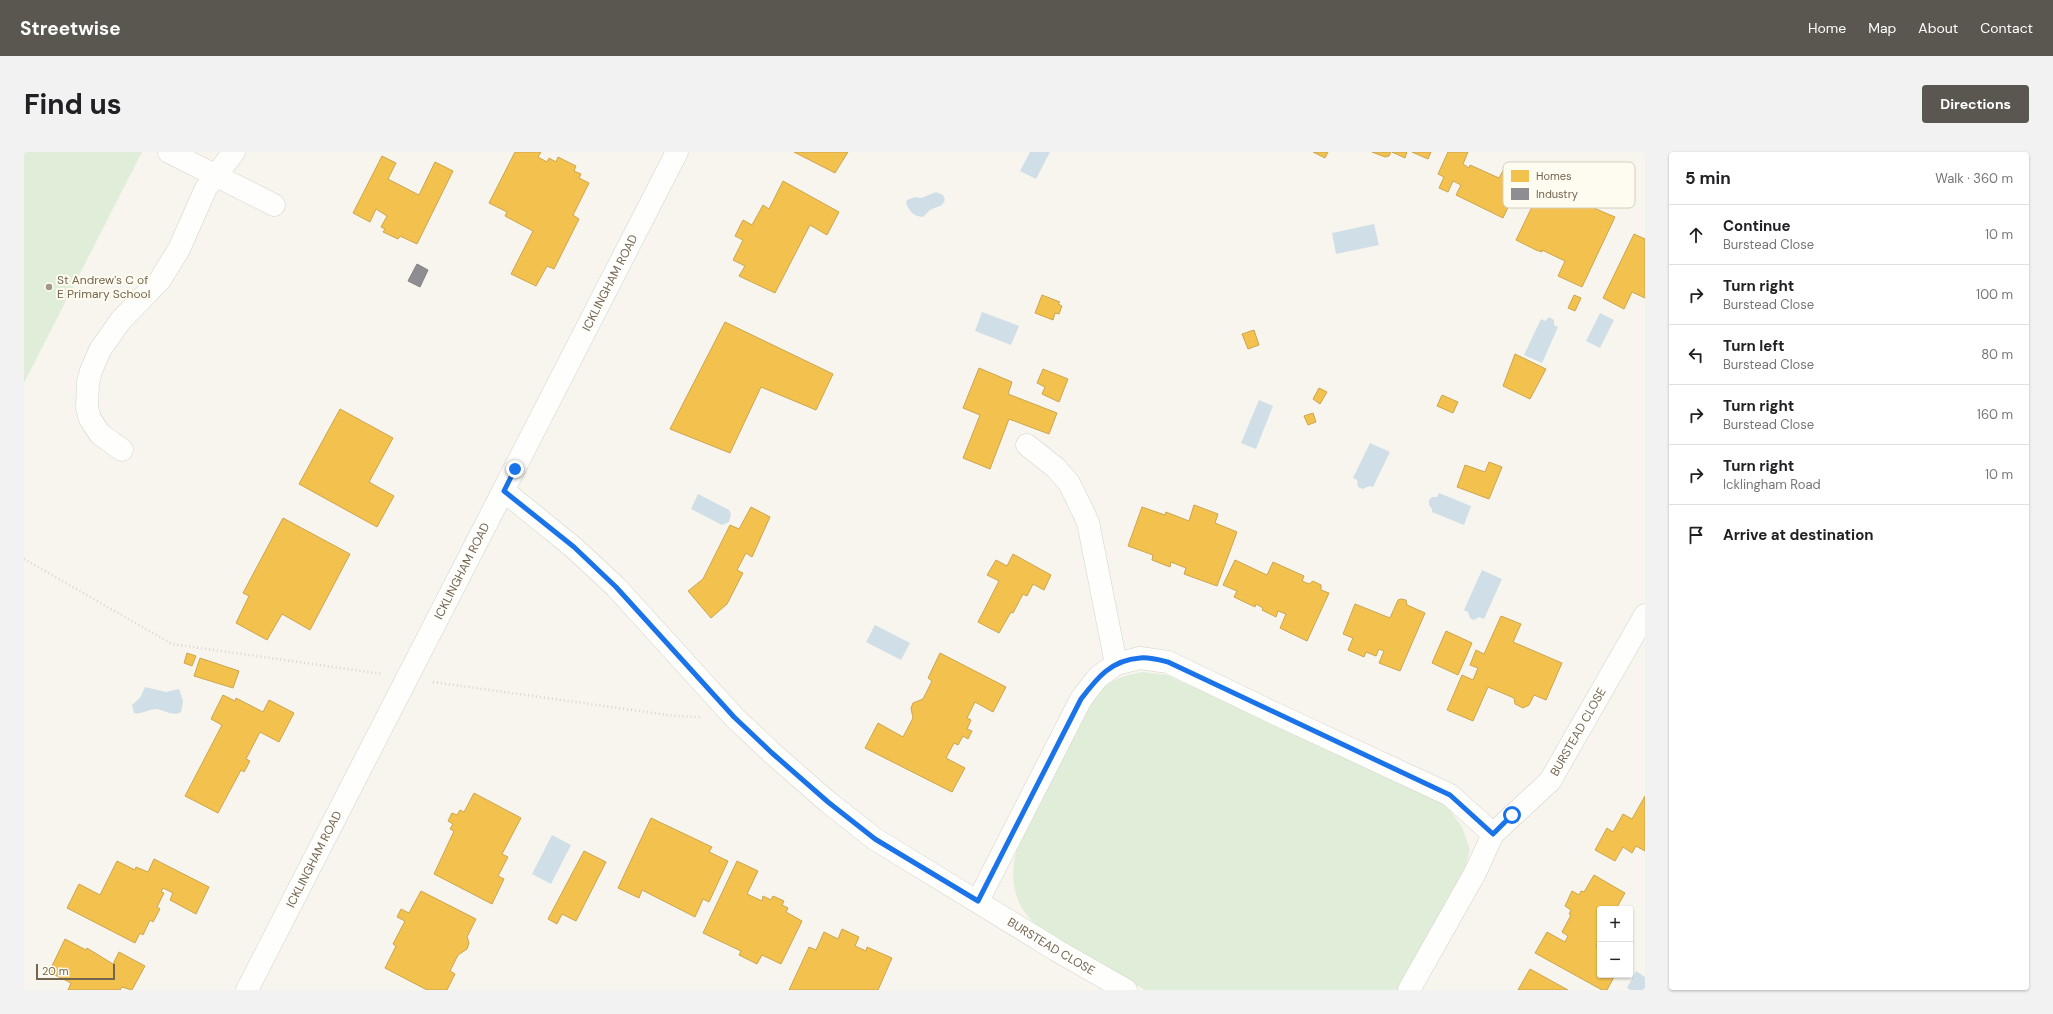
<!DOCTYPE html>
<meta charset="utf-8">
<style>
:root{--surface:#fff;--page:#f2f2f2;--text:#202124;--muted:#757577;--line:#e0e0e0;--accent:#5a5650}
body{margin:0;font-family:"DM Sans",sans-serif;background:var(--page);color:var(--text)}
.controls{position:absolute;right:12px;bottom:12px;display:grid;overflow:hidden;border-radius:4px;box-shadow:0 1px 3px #0004}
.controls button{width:36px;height:36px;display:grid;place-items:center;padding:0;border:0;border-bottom:1px solid var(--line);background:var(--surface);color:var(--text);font:20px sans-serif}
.scale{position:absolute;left:12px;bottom:10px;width:79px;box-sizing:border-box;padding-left:4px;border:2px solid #75644e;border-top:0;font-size:11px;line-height:14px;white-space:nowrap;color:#75644e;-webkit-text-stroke:3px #fefcf0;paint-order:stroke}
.stop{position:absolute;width:12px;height:12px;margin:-9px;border:3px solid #1a73e8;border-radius:50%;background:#fff}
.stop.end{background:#1a73e8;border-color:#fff;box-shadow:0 1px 4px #0008}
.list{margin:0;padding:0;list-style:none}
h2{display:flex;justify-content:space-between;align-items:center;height:52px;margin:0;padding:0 16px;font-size:17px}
h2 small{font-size:13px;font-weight:400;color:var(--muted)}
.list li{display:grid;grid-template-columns:26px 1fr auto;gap:12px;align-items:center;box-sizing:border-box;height:60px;padding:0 16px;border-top:1px solid var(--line)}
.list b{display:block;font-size:15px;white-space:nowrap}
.list p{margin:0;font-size:13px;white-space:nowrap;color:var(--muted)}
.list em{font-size:13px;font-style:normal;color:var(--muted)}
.icon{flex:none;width:22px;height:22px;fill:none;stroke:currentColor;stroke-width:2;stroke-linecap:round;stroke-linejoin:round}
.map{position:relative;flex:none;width:1621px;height:838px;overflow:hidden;border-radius:4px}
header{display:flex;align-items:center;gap:24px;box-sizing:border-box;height:56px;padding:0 20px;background:var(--accent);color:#fff}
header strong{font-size:19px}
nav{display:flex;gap:22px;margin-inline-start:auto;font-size:14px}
.intro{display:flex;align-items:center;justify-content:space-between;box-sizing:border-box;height:96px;padding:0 24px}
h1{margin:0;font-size:28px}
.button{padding:10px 18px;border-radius:4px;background:var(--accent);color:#fff;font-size:14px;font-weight:700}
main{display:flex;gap:24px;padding:0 24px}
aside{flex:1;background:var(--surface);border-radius:4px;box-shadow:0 1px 3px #0004}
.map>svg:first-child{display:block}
.green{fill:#e0eed9}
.water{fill:#d0dfe7}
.homes{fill:#f2c14e;stroke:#cca54e}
.industry{fill:#8d8d92;stroke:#86817e}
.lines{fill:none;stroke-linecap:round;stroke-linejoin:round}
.minor-casing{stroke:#d5d1c9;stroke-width:23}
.path{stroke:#dad5cf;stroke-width:2.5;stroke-dasharray:1 3;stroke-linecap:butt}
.minor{stroke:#fefefc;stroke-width:22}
.route{stroke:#1a73e8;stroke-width:5}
.poi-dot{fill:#a29786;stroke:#fefcf0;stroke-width:1.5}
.labels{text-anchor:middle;stroke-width:4;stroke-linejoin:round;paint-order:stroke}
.poi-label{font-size:12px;fill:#75644e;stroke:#fefcf0;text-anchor:start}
.street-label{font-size:12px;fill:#75644e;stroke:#fefcf0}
.key{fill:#fefcf0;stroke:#d5cebf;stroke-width:1}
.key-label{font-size:11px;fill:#75644e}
</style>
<header>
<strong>Streetwise</strong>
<nav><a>Home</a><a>Map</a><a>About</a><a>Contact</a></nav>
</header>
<div class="intro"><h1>Find us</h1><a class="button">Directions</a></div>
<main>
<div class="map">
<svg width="1621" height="838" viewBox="0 0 1621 838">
<rect width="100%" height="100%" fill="#f7f5ee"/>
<!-- green -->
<g class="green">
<polygon points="0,0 118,0 0,231"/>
<path d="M1118,520L1143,523L1405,642L1425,657L1438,675L1446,697L1440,721L1375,838H1121L1018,779C990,754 984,732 993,696L1064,551C1083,531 1090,525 1118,520Z"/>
</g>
<!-- water -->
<g class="water">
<polygon points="1006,0 1026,0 1012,27 996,19"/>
<path d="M912,40L919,43L921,48L918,53L906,58L899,65C889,64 886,60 882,51L883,48L891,45L897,46Z"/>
<polygon points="1350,72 1355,93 1312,102 1308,81"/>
<polygon points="958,160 995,174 987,193 951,179"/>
<polygon points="1576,161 1590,168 1576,196 1562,189"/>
<polygon points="1525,165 1530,168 1530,173 1534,175 1518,211 1500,203 1517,167 1521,169"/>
<polygon points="1235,248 1249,254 1232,297 1217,291"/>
<polygon points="1346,291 1366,300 1349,335 1345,334 1339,337 1334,335 1333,328 1329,326"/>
<polygon points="1415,341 1447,354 1440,373 1408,360 1408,357 1405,353 1405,348 1408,345 1413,345"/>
<polygon points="674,342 705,358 707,362 705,370 698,373 667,357"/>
<polygon points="1458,418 1478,427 1460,467 1455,465 1450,468 1446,466 1444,460 1440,458"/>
<polygon points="851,473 886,491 877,508 842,490"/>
<path d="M121,535L142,540L155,537L159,549L157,560C149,565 141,558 132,557C124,557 117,563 110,561L108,553L116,546Z"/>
<polygon points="528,683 547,693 527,732 508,722"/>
<polygon points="1612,819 1621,825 1621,838 1607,838 1603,836"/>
</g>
<!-- homes -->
<g class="homes">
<polygon points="491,0 517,0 514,5 523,10 525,6 532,10 534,5 552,14 550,19 557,22 555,26 565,31 549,63 555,67 530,117 523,114 512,134 487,122 509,79 481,64 483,60 465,51"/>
<polygon points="770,0 824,0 811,21"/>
<polygon points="1289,0 1304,0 1301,6"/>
<polygon points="1348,0 1367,0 1365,4 1361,5"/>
<polygon points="1368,0 1383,0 1381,6"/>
<polygon points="1388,0 1407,0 1404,7"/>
<polygon points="1424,0 1444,0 1439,12 1445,16 1446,13 1475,26 1482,13 1500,21 1479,66 1432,43 1437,33 1429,29 1424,40 1415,36 1420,25 1414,22"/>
<polygon points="358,4 372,11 364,27 395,43 411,10 429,19 393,92 376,84 374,87 359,80 361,77 357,75 363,64 352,57 346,70 329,61"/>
<polygon points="759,29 815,60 803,83 786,73 751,141 715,124 721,114 709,108 719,88 711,84 719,68 728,73 739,53 745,57"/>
<polygon points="1518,34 1591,65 1558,135 1534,124 1541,109 1518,98 1518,100 1512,98 1492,88"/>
<polygon points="1610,82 1621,87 1621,146 1608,140 1600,157 1579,146"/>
<polygon points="1018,143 1036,150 1034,152 1038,154 1035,162 1031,161 1029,168 1011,161"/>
<polygon points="1550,143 1557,146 1551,159 1544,156"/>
<polygon points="701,170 809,222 792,258 737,235 706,301 646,277"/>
<polygon points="1230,178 1235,193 1224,197 1218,182"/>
<polygon points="1491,202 1522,217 1506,247 1479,234"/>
<polygon points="955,216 988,230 984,242 1033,261 1025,282 985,267 966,317 939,306 956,263 939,256"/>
<polygon points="1019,217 1044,227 1035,250 1018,242 1021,235 1013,231"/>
<polygon points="1295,236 1303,240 1296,252 1289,247"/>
<polygon points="1418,243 1434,250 1429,261 1413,254"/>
<polygon points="316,257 369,286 345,330 370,344 353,375 275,332"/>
<polygon points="1289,261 1292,270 1284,273 1280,264"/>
<polygon points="1465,310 1478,315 1465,347 1433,335 1441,313 1461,320"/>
<polygon points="1170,353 1194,362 1191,371 1213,380 1193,434 1160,422 1162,416 1147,410 1146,415 1128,408 1129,403 1104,394 1118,355 1141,363 1142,360 1165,369"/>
<polygon points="727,355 746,365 728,405 722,401 713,418 719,421 703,452 687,466 664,439 679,427 706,373 715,377"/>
<polygon points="259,366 326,402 286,478 258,462 243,488 212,471 225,444 219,441"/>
<polygon points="989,402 1027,423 1020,438 1009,432 1003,444 999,442 989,461 987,460 975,481 954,470 975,429 963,423 972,408 983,414"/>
<polygon points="1211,408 1243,423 1249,410 1280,424 1278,429 1285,432 1289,429 1297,433 1297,438 1305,441 1283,489 1256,476 1262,462 1254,459 1252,465 1238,458 1239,456 1232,452 1231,455 1210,445 1213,439 1199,433"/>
<polygon points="1377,447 1382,448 1383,453 1401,461 1376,519 1355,511 1360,499 1355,497 1352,504 1342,500 1340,505 1324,498 1329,486 1319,482 1331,452 1366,466 1374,448"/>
<polygon points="1477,464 1497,472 1489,490 1538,511 1522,548 1510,543 1505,553 1499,556 1491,552 1490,546 1464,535 1449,569 1423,558 1438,523 1449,528 1454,516 1446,513 1452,498 1460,502"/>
<polygon points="1422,479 1448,491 1434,523 1408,511"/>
<polygon points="163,501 172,504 168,514 160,511"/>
<polygon points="916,501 982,535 969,560 951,550 943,566 947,568 943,577 948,579 944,587 939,584 934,593 930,591 922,606 941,616 928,640 841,596 854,571 879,585 889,566 887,556 889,551 899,547 908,529 904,526"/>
<polygon points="176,506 215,519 209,536 170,524"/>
<polygon points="199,543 211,549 212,546 239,560 245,548 270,561 255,590 236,580 222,607 226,609 220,620 217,618 194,661 161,644 198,573 187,567"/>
<polygon points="450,641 497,666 478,702 484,705 474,724 480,727 468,752 410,722 430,679 426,677 429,672 424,669 428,661 433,663 436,658 440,660"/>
<polygon points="1621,644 1621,699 1612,694 1608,701 1599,695 1591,709 1571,698 1583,676 1589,680 1599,662 1608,667"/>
<polygon points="627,666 688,695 685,700 704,709 685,750 679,747 671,765 618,738 615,746 594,736"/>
<polygon points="560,699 582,710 552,769 538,762 533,772 524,767"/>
<polygon points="130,707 185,735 172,762 146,748 149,741 139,736 137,740 140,741 133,755 136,757 129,770 126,768 119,783 116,781 111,791 43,756 55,732 76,743 93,709 111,718 112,715 124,720"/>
<polygon points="713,709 734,719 723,742 738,749 739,744 747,748 749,744 760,749 758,753 764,756 762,760 778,769 757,812 738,803 733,812 715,803 717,799 679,781"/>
<polygon points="1570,723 1601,741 1592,757 1576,757 1576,787 1572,794 1576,797 1576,823 1591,823 1583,838 1578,838 1511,801 1523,780 1541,790 1544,784 1538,780 1547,763 1545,762 1547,758 1541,754 1548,739 1555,743 1557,739 1560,740"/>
<polygon points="397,739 452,767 443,785 445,791 443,797 434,803 426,819 431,822 423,838 403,838 361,816 372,794 369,792 381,769 373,765 377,757 385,761"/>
<polygon points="818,777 835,785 831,794 842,799 843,795 868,806 854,838 765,838 785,795 792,798 800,780 814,787"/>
<polygon points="41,787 62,798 63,796 89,812 95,800 121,814 108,838 98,835 96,838 44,838 47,831 25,820"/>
<polygon points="1506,817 1544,838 1494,838"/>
</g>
<!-- industry -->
<polygon class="industry" points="393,112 404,118 396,135 384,129"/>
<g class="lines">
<!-- minor casing -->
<g class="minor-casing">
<g id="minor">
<polyline points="145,0 250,53"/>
<polyline points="1003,293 1032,316 1045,331 1064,370 1092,512"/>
<polyline points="98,298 76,282 66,267 63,256 64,230 67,219 76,198 97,168 136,128 155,97 182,36 210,0"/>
<path id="s1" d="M480,339L549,395L592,435L710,565L748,601L804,650L851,687L1032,798L1102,838"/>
<path id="s2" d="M954,749L1057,547L1074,525L1092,512L1116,506L1144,510L1252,562L1426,643L1469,682L1526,629L1621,463"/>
<path id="s3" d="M223,838L653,0"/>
<polyline points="1385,838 1451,721 1469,682"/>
</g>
</g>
<!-- path -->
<g class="path">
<polyline points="0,407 148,492 359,522"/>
<polyline points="409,530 651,564 676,565"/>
</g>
<!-- minor -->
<use href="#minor" class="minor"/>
</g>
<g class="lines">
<!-- route -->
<path class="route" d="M491,317L480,339L550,395L592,435L710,565L748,601L804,650L851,687L954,749L1057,547C1073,526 1087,508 1116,506C1125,505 1136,508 1144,510L1426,643L1469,682L1488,663"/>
</g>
<!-- markers -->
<circle class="poi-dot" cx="25" cy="135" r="4"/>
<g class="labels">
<!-- poi labels -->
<g class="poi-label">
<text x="33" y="132">St Andrew's C of<tspan x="33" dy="14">E Primary School</tspan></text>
</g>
<!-- street labels -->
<g class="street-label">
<text dy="4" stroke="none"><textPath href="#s3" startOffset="795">ICKLINGHAM ROAD</textPath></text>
<text dy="4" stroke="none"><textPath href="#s3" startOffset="471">ICKLINGHAM ROAD</textPath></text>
<text dy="4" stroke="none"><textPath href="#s2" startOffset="834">BURSTEAD CLOSE</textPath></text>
<text dy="4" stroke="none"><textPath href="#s3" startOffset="147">ICKLINGHAM ROAD</textPath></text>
<text dy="4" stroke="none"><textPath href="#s1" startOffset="716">BURSTEAD CLOSE</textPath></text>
</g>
</g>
<!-- legend -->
<rect x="1479" y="10" width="132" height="46" rx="6" class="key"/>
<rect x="1487" y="18" width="18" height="12" fill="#f2c14e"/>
<rect x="1487" y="36" width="18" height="12" fill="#8d8d92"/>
<g class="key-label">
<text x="1512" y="28">Homes</text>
<text x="1512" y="46">Industry</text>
</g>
</svg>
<div class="controls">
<button>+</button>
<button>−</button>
</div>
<div class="scale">20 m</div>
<div class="stop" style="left:1488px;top:663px"></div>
<div class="stop end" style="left:491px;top:317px"></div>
</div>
<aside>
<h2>5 min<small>Walk · 360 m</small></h2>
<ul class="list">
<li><svg class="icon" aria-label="ahead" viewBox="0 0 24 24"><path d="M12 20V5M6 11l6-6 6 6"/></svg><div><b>Continue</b><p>Burstead Close</p></div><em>10 m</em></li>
<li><svg class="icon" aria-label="right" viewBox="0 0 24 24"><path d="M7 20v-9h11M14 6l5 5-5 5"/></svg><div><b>Turn right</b><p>Burstead Close</p></div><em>100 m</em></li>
<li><svg class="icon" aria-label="left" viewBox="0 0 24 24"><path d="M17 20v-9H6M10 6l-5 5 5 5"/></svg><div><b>Turn left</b><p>Burstead Close</p></div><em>80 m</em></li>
<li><svg class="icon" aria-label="right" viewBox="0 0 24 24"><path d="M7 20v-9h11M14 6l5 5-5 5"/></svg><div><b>Turn right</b><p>Burstead Close</p></div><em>160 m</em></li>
<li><svg class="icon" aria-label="right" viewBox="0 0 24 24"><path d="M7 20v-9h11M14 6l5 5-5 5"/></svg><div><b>Turn right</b><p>Icklingham Road</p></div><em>10 m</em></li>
<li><svg class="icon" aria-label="arrive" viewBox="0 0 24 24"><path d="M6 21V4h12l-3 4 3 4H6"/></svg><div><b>Arrive at destination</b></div></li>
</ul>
</aside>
</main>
